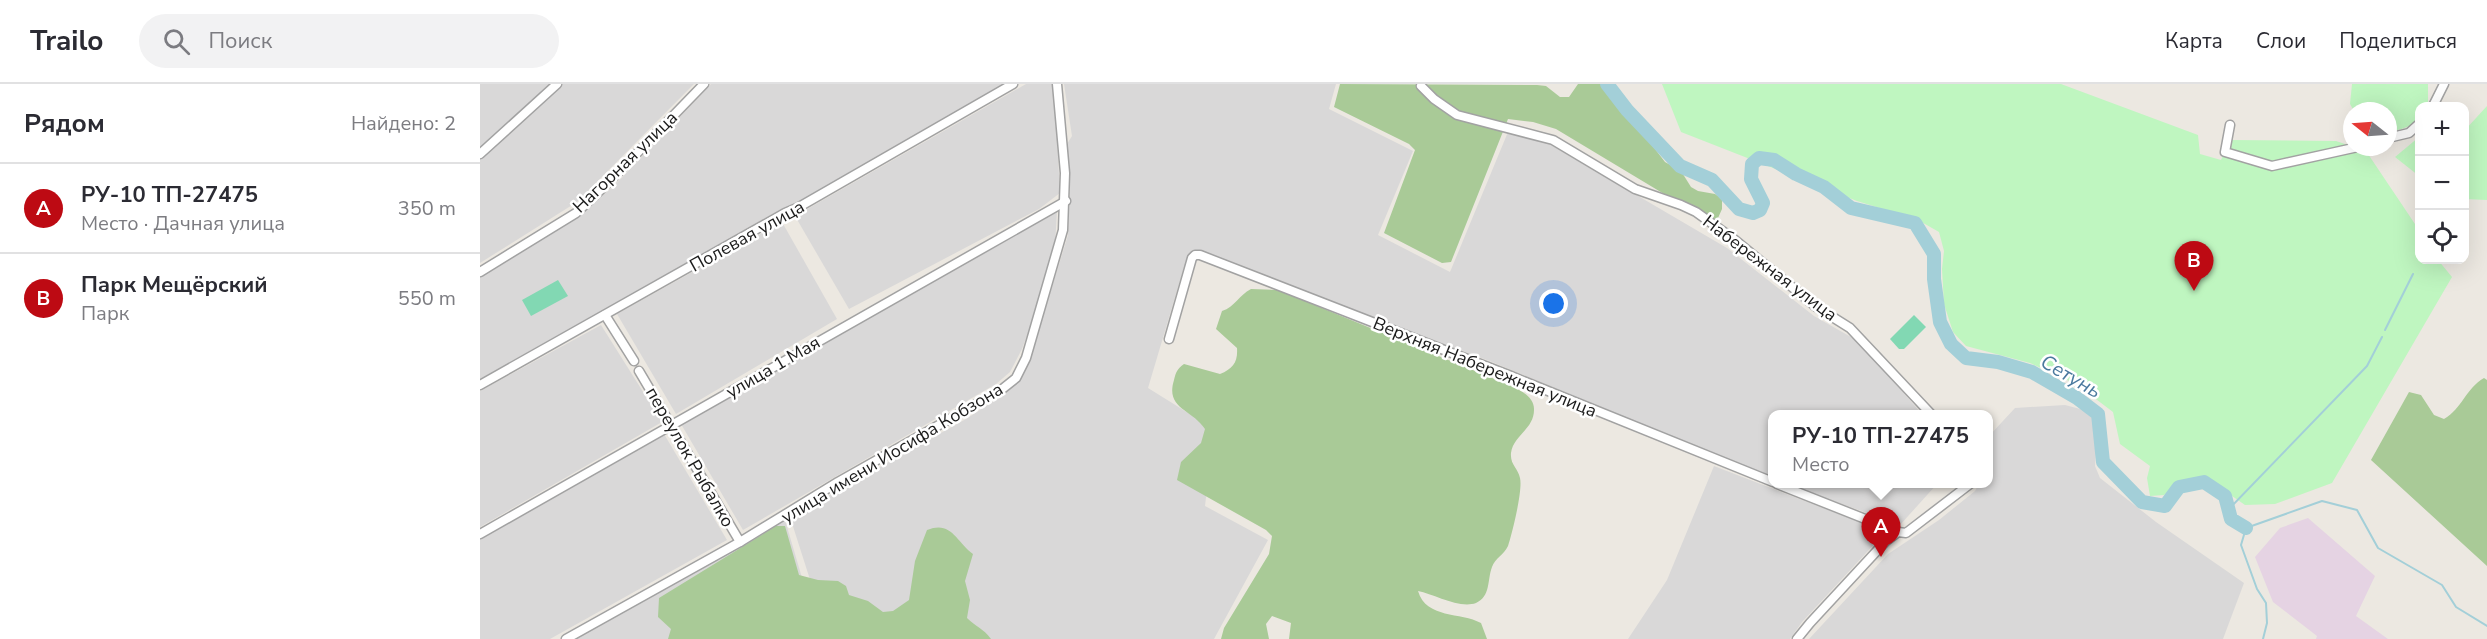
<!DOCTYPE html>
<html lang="ru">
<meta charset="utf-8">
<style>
:root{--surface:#fff;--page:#f2f2f3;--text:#2b2b33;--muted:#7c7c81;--line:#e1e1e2;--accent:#bd0a13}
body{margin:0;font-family:"Nunito Sans",sans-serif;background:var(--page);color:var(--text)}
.controls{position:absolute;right:18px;top:18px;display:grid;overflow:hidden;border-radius:12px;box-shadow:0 6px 24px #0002}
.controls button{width:54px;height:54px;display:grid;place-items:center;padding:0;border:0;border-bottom:2px solid var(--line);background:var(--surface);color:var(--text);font:30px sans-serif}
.compass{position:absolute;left:1863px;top:18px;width:54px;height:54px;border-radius:50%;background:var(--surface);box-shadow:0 6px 24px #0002;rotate:287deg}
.you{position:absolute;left:1074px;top:220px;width:21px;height:21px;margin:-15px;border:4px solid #fff;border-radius:50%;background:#1a73e8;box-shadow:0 0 0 9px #1a73e833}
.badge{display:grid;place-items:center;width:39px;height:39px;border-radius:50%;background:var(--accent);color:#fff;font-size:20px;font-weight:700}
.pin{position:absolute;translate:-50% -50px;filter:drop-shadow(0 2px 3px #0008)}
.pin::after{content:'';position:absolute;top:32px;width:21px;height:18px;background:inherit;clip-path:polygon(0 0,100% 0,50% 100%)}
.popup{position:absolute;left:1288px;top:326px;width:225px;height:78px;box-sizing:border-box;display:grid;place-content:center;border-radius:12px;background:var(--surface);filter:drop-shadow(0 2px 4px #0005);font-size:20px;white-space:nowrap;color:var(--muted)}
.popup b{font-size:22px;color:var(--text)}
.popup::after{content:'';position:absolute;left:50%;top:100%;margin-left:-12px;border:12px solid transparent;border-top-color:var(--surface)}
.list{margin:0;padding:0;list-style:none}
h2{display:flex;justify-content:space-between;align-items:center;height:78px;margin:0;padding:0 24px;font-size:26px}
h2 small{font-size:20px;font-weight:400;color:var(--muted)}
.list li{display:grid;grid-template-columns:39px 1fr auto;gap:18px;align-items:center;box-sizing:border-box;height:90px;padding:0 24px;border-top:2px solid var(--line)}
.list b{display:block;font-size:22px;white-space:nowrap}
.list p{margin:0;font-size:20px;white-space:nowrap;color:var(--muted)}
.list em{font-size:20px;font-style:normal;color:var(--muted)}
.icon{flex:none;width:33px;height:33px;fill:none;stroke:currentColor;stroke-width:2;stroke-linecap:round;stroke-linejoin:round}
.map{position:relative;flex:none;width:2007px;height:555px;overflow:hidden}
header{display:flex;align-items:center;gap:36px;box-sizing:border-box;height:84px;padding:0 30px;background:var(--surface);border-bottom:2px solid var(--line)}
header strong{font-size:28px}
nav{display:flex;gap:33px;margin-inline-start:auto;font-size:21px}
.search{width:420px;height:54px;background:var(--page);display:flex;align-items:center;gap:15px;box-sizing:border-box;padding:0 21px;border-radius:33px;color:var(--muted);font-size:22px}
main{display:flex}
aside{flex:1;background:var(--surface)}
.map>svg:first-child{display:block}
.residential{fill:#d9d8d8}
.industrial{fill:#e5d3e3}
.forest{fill:#a9ca97}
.park{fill:#bff6c0}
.pitch{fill:#82d8b3}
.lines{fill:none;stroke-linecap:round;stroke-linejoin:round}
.stream{stroke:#a3cfd8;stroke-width:2}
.river{stroke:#a3cfd8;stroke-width:14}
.minor-casing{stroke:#a2a2a2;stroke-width:11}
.minor{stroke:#fff;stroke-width:8}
.labels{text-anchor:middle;stroke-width:5;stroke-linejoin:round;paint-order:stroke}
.street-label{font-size:18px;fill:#1b1b1b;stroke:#fff}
.water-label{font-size:20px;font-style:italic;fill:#4a799e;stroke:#fff}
</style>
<header>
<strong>Trailo</strong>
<div class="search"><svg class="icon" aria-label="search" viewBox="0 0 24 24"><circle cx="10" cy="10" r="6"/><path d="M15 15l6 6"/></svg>Поиск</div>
<nav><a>Карта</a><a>Слои</a><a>Поделиться</a></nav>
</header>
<main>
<aside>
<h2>Рядом<small>Найдено: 2</small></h2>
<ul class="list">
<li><span class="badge">A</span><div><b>РУ-10 ТП-27475</b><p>Место · Дачная улица</p></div><em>350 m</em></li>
<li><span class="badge">B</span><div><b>Парк Мещёрский</b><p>Парк</p></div><em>550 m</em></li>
</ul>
</aside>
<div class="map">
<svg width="2007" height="555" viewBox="0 0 2007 555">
<rect width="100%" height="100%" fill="#ece8e1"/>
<!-- residential -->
<g class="residential">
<polygon points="0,0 214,0 97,118 0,179"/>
<polygon points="231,0 523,0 324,117 298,127 0,298 0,193 91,137 133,103"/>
<polygon points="546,0 574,0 580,109 559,125 369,225 315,132"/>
<polygon points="584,0 856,0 849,25 933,67 898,151 970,188 1028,48 1066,58 1247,164 1334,232 1378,257 1442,330 1293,330 1293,394 1012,278 712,166 704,183 668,304 734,345 725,422 788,456 734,555 349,555 310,433 486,335 523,311 538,298 549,278 588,151 590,103 587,60 592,52"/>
<polygon points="577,127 575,162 562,210 542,265 530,288 516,300 263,446 201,340"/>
<polygon points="302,138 357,235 196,330 137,230"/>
<polygon points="121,241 182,338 0,443 0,307"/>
<polygon points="1585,321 1604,326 1614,334 1617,344 1615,382 1620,394 1676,438 1764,499 1743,555 1329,555 1408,470 1459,436 1495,407 1499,400 1509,400 1509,352 1535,324"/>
<polygon points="184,350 247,456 70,555 0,555 0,455"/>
<polygon points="1234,382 1400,446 1400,454 1322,538 1310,555 1148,555 1187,496"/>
<polygon points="1307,400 1457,400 1420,441"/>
<polygon points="305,436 340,555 94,555"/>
</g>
<!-- industrial -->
<polygon class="industrial" points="1828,434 1895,492 1876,532 1908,555 1836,555 1837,552 1793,518 1775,473 1800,444"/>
<!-- forest -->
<g class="forest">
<polygon points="860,0 1057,1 1066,2 1080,13 1089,13 1098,0 1125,0 1185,78 1201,87 1211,103 1218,107 1235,110 1242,115 1242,125 1238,134 1230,136 1224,134 1076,45 1053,38 1028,35 971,178 962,179 904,149 935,66 929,60 854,23"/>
<path d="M771,205L798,206L1017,296C1030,302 1055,309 1054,326C1054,345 1033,352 1031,369C1030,381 1038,384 1040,394C1043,406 1032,450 1028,462C1024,471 1015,474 1012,483C1007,496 1011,512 996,519C979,525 954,510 938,507C946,535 981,528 1001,539L1007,555H809L811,539L792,532L786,540L789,555H741L744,544L789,470L792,452L786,446L697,396L701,378L721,359L725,345C712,325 685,325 694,296C696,288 697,285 704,280L740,290C753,285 758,278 757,264L736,245L742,227C755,223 759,211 771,205Z"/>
<path d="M2004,294L2007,296V482L1891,376L1929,308L1941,311L1954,331L1964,335C1982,325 1986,304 2004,294Z"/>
<path d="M296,442H305L319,491L338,496L358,497L366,502L369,511L388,517L403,528L413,527L429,516L435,477L447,446C471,436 476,457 493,470L485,497L490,516L487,534C496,543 503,544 511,555H188L191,545L178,533L179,514Z"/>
</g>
<!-- park -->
<g class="park">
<polygon points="1182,0 1581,0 1718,51 1720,70 1741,76 1750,56 1856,57 1886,67 1939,146 1940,176 1958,176 1972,193 1852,399 1795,420 1765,421 1729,396 1699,399 1684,411 1670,412 1667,394 1670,382 1640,360 1633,328 1596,300 1550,279 1486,262 1473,248 1464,220 1462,185 1464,167 1459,148 1438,136 1377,117 1201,48"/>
<path d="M1872,0H1948V20L1940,22C1939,42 1924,45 1908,48V27H1874L1870,20Z"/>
<polygon points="2007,22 2007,116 1985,115 1985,46"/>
<polygon points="1939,53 1939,92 1915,73"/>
</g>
<!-- pitch -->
<g class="pitch">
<polygon points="78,196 88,212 51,232 42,216"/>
<polygon points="1434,231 1446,243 1424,265 1419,265 1410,255"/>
</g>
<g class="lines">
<!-- stream -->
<g class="stream">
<polyline points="1905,246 1933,190"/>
<polyline points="1748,426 1887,282 1902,253"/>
<polyline points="1783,555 1787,539 1786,519 1777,505 1761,461 1766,444 1842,417 1877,426 1898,464 1962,501 1976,523 2007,542"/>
</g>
<!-- river -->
<polyline class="river" points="1127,0 1147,26 1200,82 1232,96 1259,125 1273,129 1280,126 1283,119 1271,95 1272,80 1279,74 1294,76 1316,90 1344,103 1371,124 1435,139 1454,170 1454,195 1460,238 1471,260 1486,274 1518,278 1552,288 1597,314 1618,330 1623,378 1662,418 1685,422 1699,403 1724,398 1745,412 1751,435 1766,444"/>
<!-- minor casing -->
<g class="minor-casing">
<g id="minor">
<polyline points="941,2 954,15 977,31 1073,56 1155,105 1201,121 1216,128 1255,156 1335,222 1370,244 1451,330"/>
<polyline points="1953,22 1964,0"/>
<polyline points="1750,41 1745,68 1792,82 1878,63"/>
<polyline points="1908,54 1929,49 1940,39"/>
<polyline points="0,70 77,0"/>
<polyline points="0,188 96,129 130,97 224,0"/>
<polyline points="125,231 154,277"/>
<polyline points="689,255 712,174 715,171 720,171 1031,292 1293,398"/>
<polyline points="159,287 260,458"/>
<polyline points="0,301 305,129 319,123 533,0"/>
<polyline points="1297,400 1418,448"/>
<polyline points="0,450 586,117"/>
<polyline points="86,555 260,458 358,398 521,306 536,294 546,274 583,146 585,89 577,0"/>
<polyline points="1317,555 1330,539 1406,457 1418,448 1426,449 1490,400"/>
</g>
</g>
<!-- minor -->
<use href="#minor" class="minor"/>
</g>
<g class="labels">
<!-- street labels -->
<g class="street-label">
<text transform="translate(145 78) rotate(-44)" y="6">Нагорная улица</text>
<text transform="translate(267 152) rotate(-29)" y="6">Полевая улица</text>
<text transform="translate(1290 184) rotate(37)" y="6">Набережная улица</text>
<text transform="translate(293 283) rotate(-30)" y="6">улица 1 Мая</text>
<text transform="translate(1005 283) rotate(22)" y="6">Верхняя Набережная улица</text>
<text transform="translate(412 369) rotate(-31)" y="6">улица имени Иосифа Кобзона</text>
<text transform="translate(210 373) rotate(60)" y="6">переулок Рыбалко</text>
</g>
<!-- water labels -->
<g class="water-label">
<text transform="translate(1591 292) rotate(30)" y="7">Сетунь</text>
</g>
</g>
</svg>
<div class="controls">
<button>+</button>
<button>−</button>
<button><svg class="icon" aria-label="locate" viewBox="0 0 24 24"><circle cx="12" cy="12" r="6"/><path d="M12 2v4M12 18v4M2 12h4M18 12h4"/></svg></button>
</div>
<svg class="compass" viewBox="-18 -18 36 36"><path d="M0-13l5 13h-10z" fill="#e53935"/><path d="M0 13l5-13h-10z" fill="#7c7c81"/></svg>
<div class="you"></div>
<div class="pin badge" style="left:1401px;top:473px">A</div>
<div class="popup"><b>РУ-10 ТП-27475</b>Место</div>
<div class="pin badge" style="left:1714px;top:207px">B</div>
</div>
</main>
